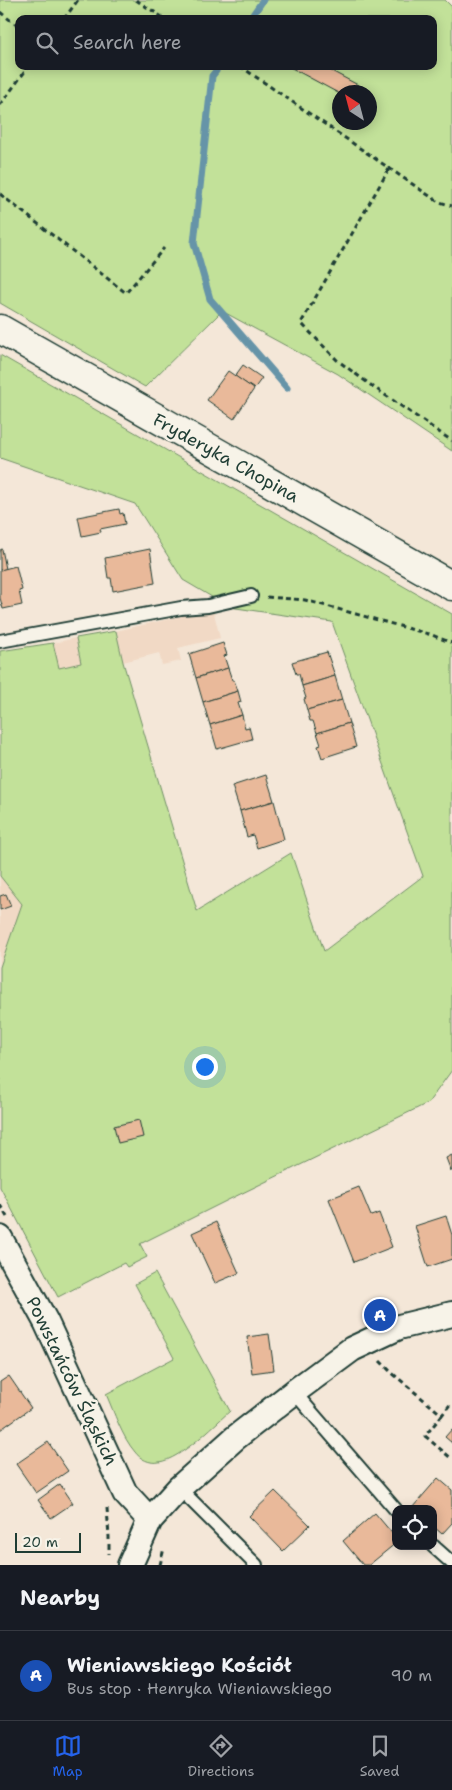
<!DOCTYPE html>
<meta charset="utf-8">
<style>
:root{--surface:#171b24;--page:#242831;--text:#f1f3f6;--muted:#9ea1a6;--line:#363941;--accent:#2563eb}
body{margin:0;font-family:"Shantell Sans",sans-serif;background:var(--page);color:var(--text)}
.controls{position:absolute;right:15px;bottom:15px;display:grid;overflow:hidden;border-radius:10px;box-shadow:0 2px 12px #0003}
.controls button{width:45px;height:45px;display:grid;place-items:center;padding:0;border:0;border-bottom:1px solid var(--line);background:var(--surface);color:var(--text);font:25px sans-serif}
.compass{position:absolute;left:332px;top:85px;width:45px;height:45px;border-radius:50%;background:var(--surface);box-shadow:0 2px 12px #0003;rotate:324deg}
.scale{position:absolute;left:15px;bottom:12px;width:66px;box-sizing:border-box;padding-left:5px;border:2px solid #1f3d34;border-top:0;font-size:14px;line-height:18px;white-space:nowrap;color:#1f3d34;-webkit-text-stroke:4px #f7f3e8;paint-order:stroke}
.you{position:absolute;left:204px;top:1066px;width:18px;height:18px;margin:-12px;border:4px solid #fff;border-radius:50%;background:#1a73e8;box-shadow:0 0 0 8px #1a73e833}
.badge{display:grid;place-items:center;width:32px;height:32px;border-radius:50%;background:var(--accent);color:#fff;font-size:16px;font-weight:700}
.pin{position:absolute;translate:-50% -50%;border:2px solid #fff;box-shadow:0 1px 5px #0006}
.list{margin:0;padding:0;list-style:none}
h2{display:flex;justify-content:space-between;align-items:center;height:65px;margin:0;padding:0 20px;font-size:21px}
h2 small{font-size:16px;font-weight:400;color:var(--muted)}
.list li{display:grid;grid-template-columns:32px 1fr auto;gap:15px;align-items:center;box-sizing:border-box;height:90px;padding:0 20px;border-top:1px solid var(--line)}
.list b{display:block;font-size:19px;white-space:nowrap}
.list p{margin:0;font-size:16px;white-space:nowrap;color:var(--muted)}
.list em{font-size:16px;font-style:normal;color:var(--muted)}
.icon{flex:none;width:28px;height:28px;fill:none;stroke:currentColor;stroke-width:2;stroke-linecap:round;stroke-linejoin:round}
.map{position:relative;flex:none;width:452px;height:1565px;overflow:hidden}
.search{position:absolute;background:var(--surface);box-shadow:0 2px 12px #0003;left:15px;right:15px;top:15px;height:55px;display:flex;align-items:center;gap:12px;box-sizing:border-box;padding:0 18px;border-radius:10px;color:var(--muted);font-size:19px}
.sheet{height:155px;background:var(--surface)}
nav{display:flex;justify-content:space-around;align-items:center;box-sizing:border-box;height:70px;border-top:1px solid var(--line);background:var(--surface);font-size:14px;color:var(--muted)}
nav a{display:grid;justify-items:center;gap:2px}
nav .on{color:var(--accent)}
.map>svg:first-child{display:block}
.built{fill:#f1d9c5}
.green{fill:#c2e199;stroke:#708f66;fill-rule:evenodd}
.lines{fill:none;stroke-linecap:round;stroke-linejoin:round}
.stream{stroke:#6694a8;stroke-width:7}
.building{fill:#e9b99a;stroke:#1f3d34}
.lane-casing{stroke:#1f3d34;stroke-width:16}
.street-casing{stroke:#1f3d34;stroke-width:28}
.secondary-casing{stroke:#1f3d34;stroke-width:31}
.path{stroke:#1f3d34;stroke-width:3;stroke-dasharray:5 4;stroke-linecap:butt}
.lane{stroke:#f7f3e8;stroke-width:12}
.street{stroke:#f7f3e8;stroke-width:24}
.secondary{stroke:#f7f3e8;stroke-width:28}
.labels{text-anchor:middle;stroke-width:5;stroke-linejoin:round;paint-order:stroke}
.street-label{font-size:18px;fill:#1f3d34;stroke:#f7f3e8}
</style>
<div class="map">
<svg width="452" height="1565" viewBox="0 0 452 1565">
<rect width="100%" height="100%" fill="#f4e7d8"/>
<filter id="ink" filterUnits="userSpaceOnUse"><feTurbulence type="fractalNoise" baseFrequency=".02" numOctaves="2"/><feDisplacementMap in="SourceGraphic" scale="10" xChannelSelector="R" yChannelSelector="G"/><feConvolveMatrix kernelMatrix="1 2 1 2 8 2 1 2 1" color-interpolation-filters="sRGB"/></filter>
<g filter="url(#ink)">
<!-- built -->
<g class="built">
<polygon points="213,609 220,638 178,648 181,661 162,665 159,653 123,662 116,631"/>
<polygon points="76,638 81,663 58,668 53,643"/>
<polygon points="0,876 22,904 0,967"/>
</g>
<!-- green -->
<g class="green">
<path d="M0,0H445L452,7V451L338,374L222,311L145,387L0,303ZM19,19H433V66H19ZM340,92H370V122H340Z"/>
<polygon points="0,355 452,614 452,1070 428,1103 226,1201 140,1244 147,1257 127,1267 124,1263 58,1297 0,1187 0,967 22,904 0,876 0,651 53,643 59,668 81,663 76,638 116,631 123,662 197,911 291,853 324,951 423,876 332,622 229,607 183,580 135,504 0,458"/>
<path d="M155,1273L230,1411C213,1426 181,1459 159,1462C150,1464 140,1459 135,1452C122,1437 114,1412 106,1394L174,1358L135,1284Z"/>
</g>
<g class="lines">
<!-- stream -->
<g class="stream">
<polyline points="250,19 263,0"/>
<polyline points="216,71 212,76 194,243 210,299 287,388"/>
</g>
</g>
<!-- building -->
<g class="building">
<polygon points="288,66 322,66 358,85 354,92 340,94"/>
<polygon points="243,365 262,378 254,389 235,376"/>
<polygon points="228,371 254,389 234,419 207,400"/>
<polygon points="119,509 120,514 123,513 125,524 100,529 101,532 82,536 78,517"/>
<polygon points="2,549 6,569 0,570 0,550"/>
<polygon points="150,549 155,583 113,591 111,578 108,578 105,558"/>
<polygon points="16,566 22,590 19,591 22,605 3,609 0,598 0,570"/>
<polygon points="223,643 227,655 224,656 228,668 196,678 189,654"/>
<polygon points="327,652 335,676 302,686 299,674 296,674 292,662"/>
<polygon points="228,668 232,680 234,680 238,691 203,702 196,678"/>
<polygon points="335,676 342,700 307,710 304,699 306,698 302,686"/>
<polygon points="238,691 241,702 238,703 242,715 210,725 203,702"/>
<polygon points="342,700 349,723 317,733 313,721 310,721 307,710"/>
<polygon points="242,715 245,728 249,727 252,739 217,749 210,725"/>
<polygon points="349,723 356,747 322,758 318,746 321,745 317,733"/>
<polygon points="266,775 274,801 240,811 232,786"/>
<polygon points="274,801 284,839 257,848 253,835 247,837 240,811"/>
<polygon points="6,894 11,906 0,910 0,896"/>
<polygon points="139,1120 143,1137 118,1143 114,1126"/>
<polygon points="452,1155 452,1171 451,1171 446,1158"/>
<polygon points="359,1187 371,1216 379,1213 392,1247 354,1262 329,1199"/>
<polygon points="446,1216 452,1235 452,1259 428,1267 415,1226"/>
<polygon points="216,1222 239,1273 215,1283 192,1233"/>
<polygon points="269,1334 274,1370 252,1373 247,1337"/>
<polygon points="9,1376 31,1408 0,1430 0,1382"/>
<polygon points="452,1429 452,1443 445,1437"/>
<polygon points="48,1442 68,1471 36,1493 16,1464"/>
<polygon points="438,1478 452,1490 452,1523 442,1534 433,1526 433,1509 412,1508"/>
<polygon points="60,1484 73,1503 51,1518 38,1500"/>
<polygon points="275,1491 310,1525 283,1551 249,1516"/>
<polygon points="375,1513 396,1538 396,1543 369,1565 363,1565 343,1541"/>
</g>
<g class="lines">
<!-- lane casing -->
<g class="lane-casing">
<g id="lane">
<polyline points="0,641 181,608 208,606 251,596"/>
<polyline points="294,1392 396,1510"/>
<polyline points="179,1488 256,1565"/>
<polyline points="433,1546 452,1563"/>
</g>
</g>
<!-- street casing -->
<g class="street-casing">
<g id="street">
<polyline points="0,1238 46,1322 125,1493 150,1520"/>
<polyline points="130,1565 150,1520 179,1488 235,1438 294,1392 352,1349 399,1327 452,1314"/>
</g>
</g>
<!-- secondary casing -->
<g class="secondary-casing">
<polyline id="secondary" points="0,329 452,586"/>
</g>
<!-- path -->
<g class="path">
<polyline points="136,0 165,19"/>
<polyline points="0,12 19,27"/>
<polyline points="64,19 78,0"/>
<polyline points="240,66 437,201 452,206"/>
<polyline points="0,105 29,66"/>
<polyline points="389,169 301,323 337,360 372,386 452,441"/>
<polyline points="0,194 126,293 164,248"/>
<polyline points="267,597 305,600 432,635 452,643"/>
<polyline points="0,1205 7,1217"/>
<polyline points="380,1361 392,1373 442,1415 452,1402"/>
<polyline points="442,1415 425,1436 452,1459"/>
<polyline points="107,1508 109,1537 109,1554"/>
<polyline points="160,1565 164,1548"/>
</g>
<!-- lane -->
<use href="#lane" class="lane"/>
<!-- street -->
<use href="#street" class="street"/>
<!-- secondary -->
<use href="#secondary" class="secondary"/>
</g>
</g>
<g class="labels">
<!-- street labels -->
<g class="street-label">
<text transform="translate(226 458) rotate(29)" y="6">Fryderyka Chopina</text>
<text transform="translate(72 1381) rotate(64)" y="6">Powstańców Śląskich</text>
</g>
</g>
</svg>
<div class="controls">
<button><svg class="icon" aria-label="locate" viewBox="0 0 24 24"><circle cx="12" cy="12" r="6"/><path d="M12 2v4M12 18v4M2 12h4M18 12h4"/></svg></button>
</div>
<svg class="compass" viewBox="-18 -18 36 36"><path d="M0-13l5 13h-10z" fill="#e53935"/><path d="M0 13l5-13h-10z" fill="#9ea1a6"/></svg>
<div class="scale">20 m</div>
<div class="you"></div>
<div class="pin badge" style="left:380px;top:1315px;background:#1a4fb4">A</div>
<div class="search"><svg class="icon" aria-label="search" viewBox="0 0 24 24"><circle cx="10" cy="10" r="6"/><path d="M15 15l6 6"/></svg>Search here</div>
</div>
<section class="sheet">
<h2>Nearby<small></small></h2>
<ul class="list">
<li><span class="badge" style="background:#1a4fb4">A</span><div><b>Wieniawskiego Kościół</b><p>Bus stop · Henryka Wieniawskiego</p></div><em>90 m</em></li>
</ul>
</section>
<nav>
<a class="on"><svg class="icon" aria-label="map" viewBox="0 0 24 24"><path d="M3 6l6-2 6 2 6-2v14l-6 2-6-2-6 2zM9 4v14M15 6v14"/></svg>Map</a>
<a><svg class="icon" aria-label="directions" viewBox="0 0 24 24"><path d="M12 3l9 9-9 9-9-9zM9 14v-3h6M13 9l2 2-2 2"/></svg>Directions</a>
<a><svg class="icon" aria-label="saved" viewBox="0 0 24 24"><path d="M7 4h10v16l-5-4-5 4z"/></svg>Saved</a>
</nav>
